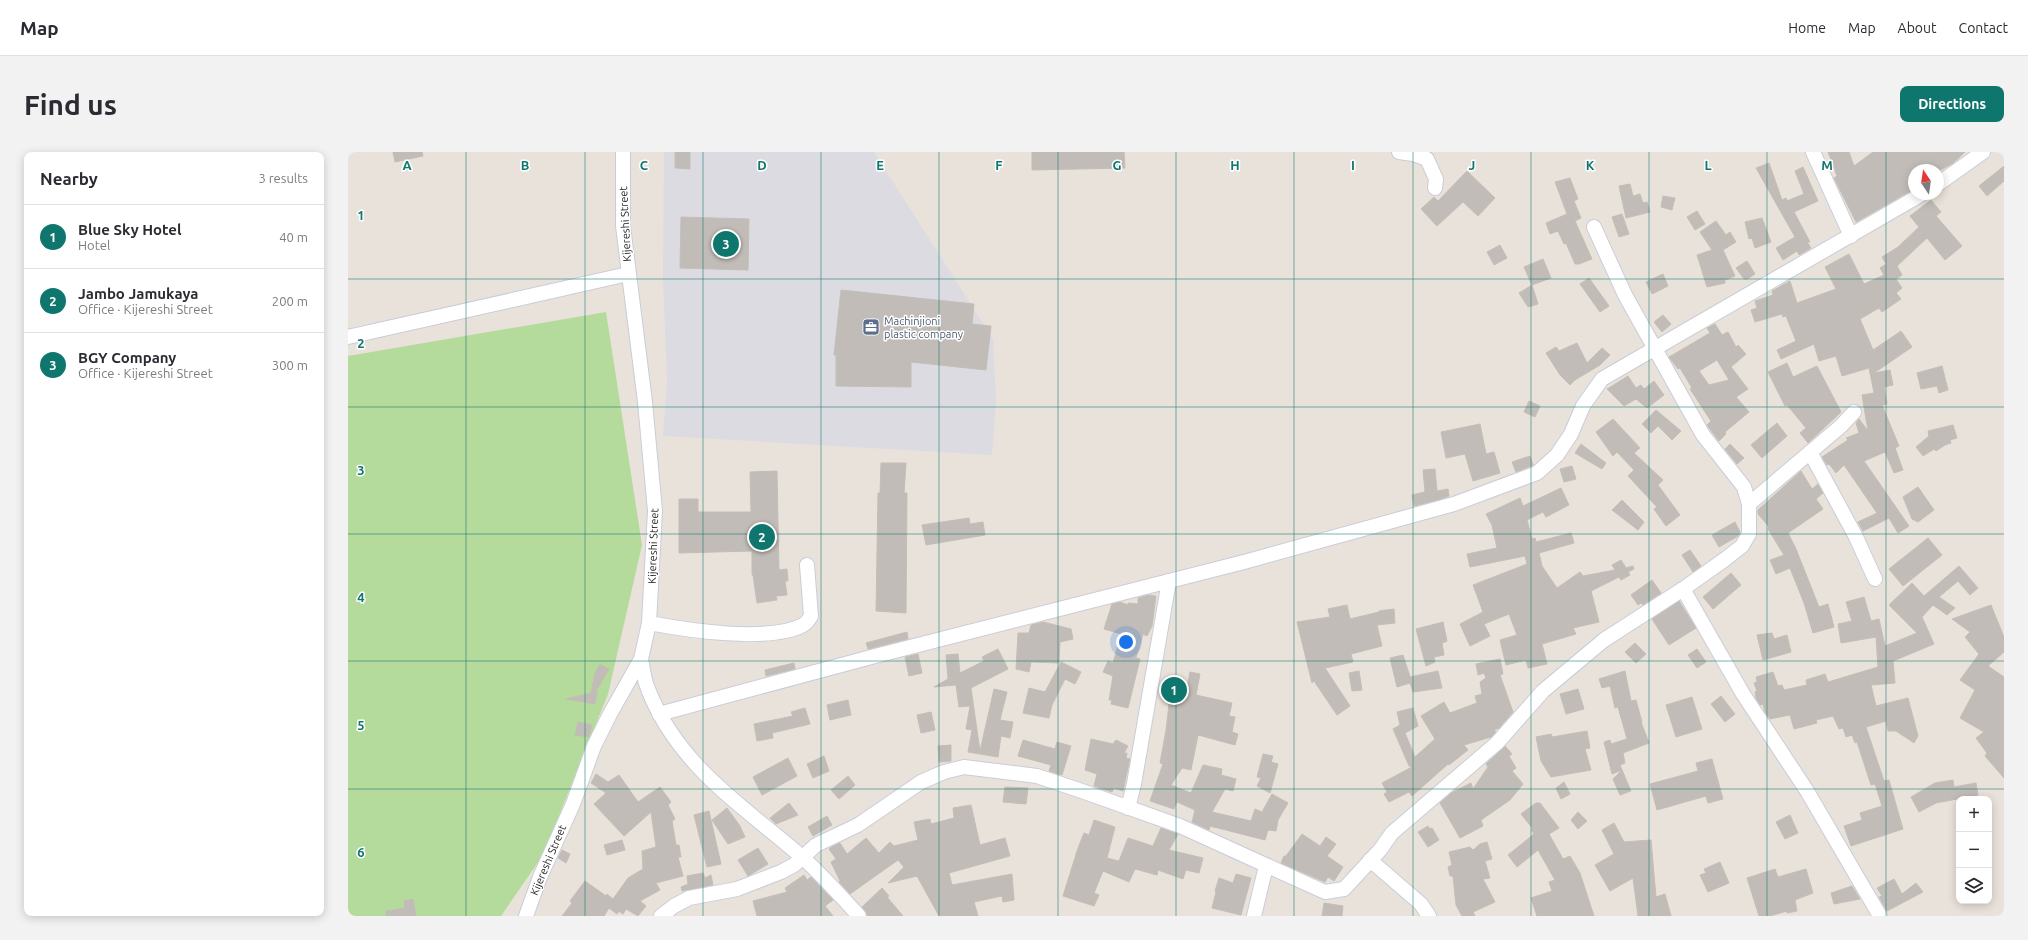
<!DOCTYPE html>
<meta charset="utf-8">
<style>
:root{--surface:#fff;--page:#f2f2f3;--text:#2b2b33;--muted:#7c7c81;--line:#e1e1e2;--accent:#0f766e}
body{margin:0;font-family:Ubuntu,sans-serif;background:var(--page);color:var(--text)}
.controls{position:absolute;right:12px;bottom:12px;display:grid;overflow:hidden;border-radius:8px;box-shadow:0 2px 10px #0003}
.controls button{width:36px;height:36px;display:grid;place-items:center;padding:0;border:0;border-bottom:1px solid var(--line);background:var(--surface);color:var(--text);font:20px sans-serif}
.compass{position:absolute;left:1560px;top:12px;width:36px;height:36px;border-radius:50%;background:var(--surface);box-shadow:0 2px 10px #0003;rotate:347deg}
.you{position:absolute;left:778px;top:490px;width:14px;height:14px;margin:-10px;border:3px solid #fff;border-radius:50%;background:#1a73e8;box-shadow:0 0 0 6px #1a73e833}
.badge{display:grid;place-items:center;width:26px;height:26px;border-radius:50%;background:var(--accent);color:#fff;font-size:13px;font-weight:700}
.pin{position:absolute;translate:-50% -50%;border:2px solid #fff;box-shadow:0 1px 4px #0006}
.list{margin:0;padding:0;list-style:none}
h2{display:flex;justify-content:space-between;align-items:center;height:52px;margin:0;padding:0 16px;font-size:17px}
h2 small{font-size:13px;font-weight:400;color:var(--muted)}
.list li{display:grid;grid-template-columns:26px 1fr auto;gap:12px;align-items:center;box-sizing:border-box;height:64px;padding:0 16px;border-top:1px solid var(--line)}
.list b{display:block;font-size:15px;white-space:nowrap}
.list p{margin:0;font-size:13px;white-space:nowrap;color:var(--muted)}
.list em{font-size:13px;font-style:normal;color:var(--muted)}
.icon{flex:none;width:22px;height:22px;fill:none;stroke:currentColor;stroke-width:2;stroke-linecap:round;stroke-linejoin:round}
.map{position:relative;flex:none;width:1656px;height:764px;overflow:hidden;border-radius:8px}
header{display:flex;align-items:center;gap:24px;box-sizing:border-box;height:56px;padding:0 20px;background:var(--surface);border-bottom:1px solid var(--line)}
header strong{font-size:19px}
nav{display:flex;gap:22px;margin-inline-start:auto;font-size:14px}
.intro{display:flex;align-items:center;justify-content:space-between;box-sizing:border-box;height:96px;padding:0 24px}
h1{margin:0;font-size:28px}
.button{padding:10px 18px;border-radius:8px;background:var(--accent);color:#fff;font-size:14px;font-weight:700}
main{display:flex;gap:24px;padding:0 24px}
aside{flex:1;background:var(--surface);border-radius:8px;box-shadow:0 2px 10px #0003}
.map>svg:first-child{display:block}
.industrial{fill:#dcdbe2}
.green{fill:#b4da9c}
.building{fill:#c1bcb7;stroke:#c4beb5;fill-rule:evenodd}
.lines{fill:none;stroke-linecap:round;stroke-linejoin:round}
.minor-casing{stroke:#c9cdd8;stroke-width:16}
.minor{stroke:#fff;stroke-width:14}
.grid{fill:none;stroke:#0f766e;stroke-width:1;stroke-opacity:0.55}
.labels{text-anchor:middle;stroke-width:3;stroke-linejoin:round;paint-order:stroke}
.street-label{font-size:11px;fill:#282828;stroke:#fff}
.service-label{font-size:11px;fill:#4e5e75;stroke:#fff;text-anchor:start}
.grid-label{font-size:13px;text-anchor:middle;font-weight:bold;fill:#0f766e;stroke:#fff;stroke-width:3;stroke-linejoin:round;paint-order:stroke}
</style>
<header>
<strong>Map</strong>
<nav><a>Home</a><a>Map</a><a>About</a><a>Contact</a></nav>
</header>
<div class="intro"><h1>Find us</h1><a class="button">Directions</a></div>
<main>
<aside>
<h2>Nearby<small>3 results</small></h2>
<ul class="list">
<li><span class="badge">1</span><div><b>Blue Sky Hotel</b><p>Hotel</p></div><em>40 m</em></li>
<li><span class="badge">2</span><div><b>Jambo Jamukaya</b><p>Office · Kijereshi Street</p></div><em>200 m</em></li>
<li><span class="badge">3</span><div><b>BGY Company</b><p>Office · Kijereshi Street</p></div><em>300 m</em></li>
</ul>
</aside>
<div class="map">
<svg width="1656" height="764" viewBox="0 0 1656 764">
<rect width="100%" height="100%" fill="#e9e2db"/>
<!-- industrial -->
<polygon class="industrial" points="316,0 526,0 645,187 648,249 644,303 315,284 319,230 315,126"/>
<!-- green -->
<polygon class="green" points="258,160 294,393 260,542 195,703 153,764 0,764 0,204"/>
<!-- building -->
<g class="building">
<polygon points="45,0 74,0 75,4 47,10"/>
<polygon points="327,0 342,0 342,17 327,16"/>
<polygon points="684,0 776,0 777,16 684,18"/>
<polygon points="1480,0 1501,0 1506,14 1525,0 1617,0 1604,12 1592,18 1566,18 1566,37 1508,70 1486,26 1489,24"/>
<polygon points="1421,11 1434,48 1438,46 1439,49 1456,42 1447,19 1455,15 1470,49 1446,60 1462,90 1459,90 1463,96 1451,103 1449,99 1435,108 1428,96 1447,85 1408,16"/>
<polygon points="1656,14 1656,29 1639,44 1631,34"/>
<polygon points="1119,19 1147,46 1130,64 1115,50 1089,74 1073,57 1086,45 1090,49"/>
<polygon points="1222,26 1230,47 1226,49 1233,66 1227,69 1244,107 1231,112 1227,112 1218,91 1216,92 1210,79 1202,82 1198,71 1219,62 1207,30"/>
<polygon points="1282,32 1285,44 1292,42 1295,51 1299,50 1302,60 1278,66 1271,34"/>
<polygon points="1315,44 1327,46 1324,58 1313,55"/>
<polygon points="1583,48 1593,60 1588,64 1614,94 1597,108 1579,86 1549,114 1554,123 1548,127 1554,136 1548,141 1553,147 1534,160 1531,156 1512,167 1525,198 1553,179 1564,195 1526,221 1542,218 1545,233 1536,235 1539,252 1534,253 1551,294 1547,296 1555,318 1546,321 1537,300 1516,309 1561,374 1550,381 1541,366 1515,379 1510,370 1529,361 1496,313 1488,321 1481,312 1479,313 1474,305 1500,288 1498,286 1511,281 1508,271 1511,267 1520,279 1514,243 1526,241 1521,216 1494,224 1488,204 1471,209 1466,192 1433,207 1429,198 1448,189 1438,164 1435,165 1434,162 1407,170 1403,158 1409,156 1407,149 1425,143 1424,139 1442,129 1449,151 1488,137 1477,115 1501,102 1516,132 1536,123 1532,116 1538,112 1534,105 1550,95 1571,75 1562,64"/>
<polygon points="1349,59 1357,72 1347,78 1339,65"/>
<polygon points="1274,62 1281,82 1271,85 1264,65"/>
<polygon points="333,65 401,67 400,118 332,116"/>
<polygon points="1414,66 1423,90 1407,96 1404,86 1401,87 1397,70"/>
<polygon points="1368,69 1378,83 1382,80 1388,90 1375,98 1387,124 1377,128 1377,131 1359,135 1349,103 1364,98 1352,80"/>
<polygon points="1152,93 1159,106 1146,113 1139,100"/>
<polygon points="1195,107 1203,126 1184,133 1176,115"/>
<polygon points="1399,109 1407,122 1399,127 1396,127 1388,116"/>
<polygon points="1315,122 1320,134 1304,142 1298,130"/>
<polygon points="1241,126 1261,154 1252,160 1232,132"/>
<polygon points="1184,133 1190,152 1180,155 1171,141"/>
<polygon points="493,138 626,152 624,172 643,174 638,218 563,210 563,235 488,234 488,203 486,203"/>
<polygon points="1315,163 1323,172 1314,180 1306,170"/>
<path d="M1367,172L1374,183L1380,180L1388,195L1390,193L1398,202L1383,215L1400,237L1388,245L1401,260L1377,280L1378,282L1371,289L1359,273L1363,269L1342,237L1344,236L1332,216L1330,217L1321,205L1362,181L1359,176ZM1369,208L1381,228L1361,233L1351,219Z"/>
<polygon points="1229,191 1239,211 1254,196 1262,203 1252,213 1227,228 1222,233 1212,223 1198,201 1208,195 1211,199"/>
<polygon points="1439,211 1445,225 1469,214 1493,260 1460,291 1452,281 1458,276 1439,253 1437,254 1420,220"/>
<polygon points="1594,214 1600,238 1591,241 1589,234 1573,237 1569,221"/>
<polygon points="1280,224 1288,236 1293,233 1296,237 1306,229 1316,243 1299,256 1288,247 1276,254 1259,237"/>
<polygon points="1181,249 1192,254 1187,265 1176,260"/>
<polygon points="1308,258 1333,279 1324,288 1310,274 1303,281 1294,272"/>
<polygon points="1265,267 1292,296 1286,301 1315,328 1310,333 1332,363 1318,374 1306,357 1309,355 1280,324 1286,318 1269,300 1265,304 1248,280"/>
<polygon points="1429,271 1439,284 1414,306 1403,293"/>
<polygon points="1132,272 1138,302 1146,300 1152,321 1125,329 1117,302 1098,306 1093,280"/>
<polygon points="1605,273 1609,286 1602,288 1603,291 1597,293 1588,299 1586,297 1575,304 1568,295 1581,284 1580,279"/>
<polygon points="1233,292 1258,311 1254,317 1227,301"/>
<polygon points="1382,292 1396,306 1389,312 1377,297"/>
<polygon points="1182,304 1185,313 1168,320 1164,310"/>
<polygon points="533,311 558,311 556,341 559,341 558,461 528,459 530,341 532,341"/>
<polygon points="1224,314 1228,327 1216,330 1212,317"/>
<polygon points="1087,317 1089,339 1100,337 1101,344 1090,348 1089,345 1090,348 1066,354 1064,343 1077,340 1075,318"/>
<polygon points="429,319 431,418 439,417 440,429 437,429 439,443 428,444 429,448 409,451 405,423 404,423 404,399 331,401 331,347 350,347 350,360 403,360 402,320"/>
<polygon points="1453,319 1464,337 1470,332 1475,341 1468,347 1475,357 1440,381 1448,397 1471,455 1480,452 1486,475 1465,481 1456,451 1442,416 1428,422 1422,408 1436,403 1420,377 1421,375 1410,362 1410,358"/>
<polygon points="1570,335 1586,358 1570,370 1564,367 1555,345"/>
<polygon points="1213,336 1221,353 1198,365 1195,360 1179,368 1184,387 1187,386 1188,390 1223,381 1226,391 1191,401 1194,414 1209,436 1232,420 1235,424 1267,418 1264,413 1273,408 1278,416 1285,414 1286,417 1280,420 1282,423 1273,428 1271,425 1243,439 1251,470 1225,476 1228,482 1194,492 1199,512 1180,516 1178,508 1158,513 1152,488 1169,483 1161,462 1136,472 1142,484 1122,494 1112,472 1135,460 1125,433 1179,412 1177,404 1122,415 1119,402 1149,396 1144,373 1138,362 1172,346 1175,354"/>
<polygon points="1274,348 1296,370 1290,378 1264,358"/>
<polygon points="621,366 622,372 635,370 637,383 578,393 574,373"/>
<polygon points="1387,370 1392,380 1390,384 1371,395 1364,383"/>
<polygon points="1580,386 1594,403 1555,434 1541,417"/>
<polygon points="1342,398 1353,414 1345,420 1334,403"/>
<polygon points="1611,414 1630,436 1622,443 1610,429 1591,445 1607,456 1599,463 1585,453 1574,465 1586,492 1545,509 1547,531 1523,533 1528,554 1560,546 1570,584 1566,591 1548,579 1540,579 1538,569 1518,575 1536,629 1541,628 1555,677 1503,694 1496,674 1514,668 1512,661 1534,654 1527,632 1523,633 1509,590 1507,591 1504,583 1498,585 1495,576 1491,577 1485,564 1468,568 1469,571 1446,577 1442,563 1422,567 1417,560 1415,552 1412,553 1408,546 1407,540 1409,539 1406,531 1409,530 1408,525 1425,520 1430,534 1434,533 1436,538 1459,533 1458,528 1477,522 1480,530 1530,515 1528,485 1493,491 1490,472 1504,469 1498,450 1516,445 1523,469 1531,467 1537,494 1569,481 1541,453 1564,431 1576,444"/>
<polygon points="1383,421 1393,433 1365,457 1355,445"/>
<polygon points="1304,428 1313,441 1295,453 1293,451 1290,453 1283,443"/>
<polygon points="800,443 808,444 804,474 799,484 795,482 788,506 792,507 780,556 763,552 764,548 761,548 765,524 755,520 760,509 765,511 773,482 756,477 764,452 772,450 780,453 780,451 790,452 790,446"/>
<polygon points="1331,449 1348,476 1321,493 1304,467"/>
<polygon points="999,453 1002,467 1031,460 1031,459 1046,457 1047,471 1029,473 1034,494 1003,502 1005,510 977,516 1002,554 989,563 966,529 964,531 949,470 982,465 980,457"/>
<polygon points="1643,453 1656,485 1656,500 1640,514 1656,525 1656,626 1637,604 1639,601 1628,586 1636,580 1612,566 1627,538 1612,528 1631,502 1617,485 1622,480 1604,467"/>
<polygon points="695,470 723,477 725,487 712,490 711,511 683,510 681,520 668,517 670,481 681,481 683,473"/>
<polygon points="1095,470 1099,489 1094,491 1096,503 1086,505 1087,510 1078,514 1068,477"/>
<polygon points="559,480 560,487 520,497 518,491"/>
<polygon points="1424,481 1426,487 1439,483 1443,500 1415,508 1409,483"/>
<polygon points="1287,491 1298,502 1288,511 1277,500"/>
<polygon points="650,497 660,517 623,536 632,599 646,537 659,540 652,568 665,570 662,586 653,584 650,605 620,600 624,578 618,577 622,554 611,555 608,533 586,535 600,527 598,503 610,502 612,521 636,509 634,505"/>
<polygon points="1349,497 1358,510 1349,516 1340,503"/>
<polygon points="570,502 574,521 561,524 557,505"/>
<polygon points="1055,503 1062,525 1090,519 1094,536 1065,540 1062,531 1049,535 1042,506"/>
<polygon points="1152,507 1155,522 1152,523 1165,560 1151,576 1146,578 1148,580 1143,585 1116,593 1120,598 1101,613 1100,612 1064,644 1061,640 1041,650 1036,642 1039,640 1034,631 1064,615 1061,614 1045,577 1052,573 1049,560 1065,556 1070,574 1057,581 1067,605 1087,587 1073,564 1096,550 1102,561 1129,551 1127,544 1134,542 1132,530 1138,526 1136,521 1130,523 1128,512"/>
<polygon points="713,510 733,520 727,532 717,527 704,553 701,566 675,561 681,536 697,540"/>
<polygon points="446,511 447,517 418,524 417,518"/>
<polygon points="252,512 261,517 247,541 249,540 247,552 218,547 243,541 247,521"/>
<polygon points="1011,519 1014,538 1004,539 1001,521"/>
<polygon points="1277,519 1283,549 1288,548 1294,570 1293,570 1301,591 1275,601 1277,611 1272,613 1274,618 1264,622 1256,590 1262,588 1263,592 1279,587 1270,555 1267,556 1262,534 1254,536 1251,527"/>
<polygon points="842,520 852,522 848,543 884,551 881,564 887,565 884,580 890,582 887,593 850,583 843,618 834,616 823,633 843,641 855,613 874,617 873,623 888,627 885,639 877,637 864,660 903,669 907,657 914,660 924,642 940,651 930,668 928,679 920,678 917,688 862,674 861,678 844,670 847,658 829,650 826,657 802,649 815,612 812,611 818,578 822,543 837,546"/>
<polygon points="1230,537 1236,557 1218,562 1212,542"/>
<polygon points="1373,544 1387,562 1377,570 1363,552"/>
<polygon points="1344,545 1354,577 1328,585 1318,553"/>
<polygon points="500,548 503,563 482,568 479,553"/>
<polygon points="457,556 462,572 424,581 425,586 409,589 406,572 445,564 443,560"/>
<polygon points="583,560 587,578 573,581 569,563"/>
<polygon points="230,570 244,573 241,585 227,583"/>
<polygon points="1239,579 1242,596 1237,597 1243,618 1203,625 1193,609 1188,585 1203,582 1204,585"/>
<polygon points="743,587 765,592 768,588 780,594 776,601 779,601 778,606 782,607 775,639 766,636 764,640 746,634 749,622 737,618"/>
<polygon points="675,588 707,597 709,590 723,594 714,623 701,619 703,613 670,604"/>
<polygon points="603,593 603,609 591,610 590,594"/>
<polygon points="1157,594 1164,602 1161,604 1168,616 1164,619 1175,632 1162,648 1133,668 1135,674 1112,686 1092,651 1103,641 1123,631 1125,637 1140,615 1138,612"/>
<polygon points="915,602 925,604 923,610 930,612 922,641 909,634 913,626 909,625"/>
<polygon points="476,604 481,619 465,626 459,612"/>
<polygon points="440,606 449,624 414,643 405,625"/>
<polygon points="1364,607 1375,647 1360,651 1358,644 1309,658 1302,632 1350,619 1348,611"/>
<polygon points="1274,618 1283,639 1272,643 1265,627"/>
<polygon points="248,622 260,630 271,623 290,650 312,635 323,650 320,653 327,667 324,669 328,693 331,693 333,705 330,705 335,724 308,731 312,738 292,749 298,754 290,764 278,757 275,762 271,759 269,762 261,756 256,764 214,764 224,751 222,749 237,729 258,744 259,742 265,747 280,726 295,717 294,699 308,695 303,660 276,684 246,652 258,641 243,631"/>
<polygon points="500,624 507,633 491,647 483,638"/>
<polygon points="1605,628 1606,635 1628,631 1630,643 1588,651 1571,660 1563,645 1587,631"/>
<polygon points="1216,630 1222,642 1213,647 1208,636"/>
<polygon points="657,635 680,636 678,652 655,650"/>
<polygon points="441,651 450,663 428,672 422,666"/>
<polygon points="1188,651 1192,651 1211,676 1201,682 1215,707 1222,704 1232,721 1246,764 1189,764 1183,746 1204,739 1201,730 1207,728 1190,698 1169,715 1160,703 1186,682 1183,677 1185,677 1173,662"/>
<polygon points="623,653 632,693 657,686 662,704 601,721 604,733 664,722 666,748 655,750 654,744 626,750 630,764 591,764 569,724 540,731 556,715 550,708 502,742 491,730 492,729 483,710 488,707 481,697 485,694 492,691 499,702 518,686 531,701 542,690 546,694 570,688 566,670 582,667 583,672 606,666 605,656"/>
<polygon points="379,656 392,674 397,685 380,692 364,668"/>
<polygon points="361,659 373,712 359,715 346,663"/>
<polygon points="1230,660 1239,669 1230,677 1223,668"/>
<polygon points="1442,663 1450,681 1437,687 1428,670"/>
<polygon points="479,664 484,673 465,684 460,675"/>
<polygon points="746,668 767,675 759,706 771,709 780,686 805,694 813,676 830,682 821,698 855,706 851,721 838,718 835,727 810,718 809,723 787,717 781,730 755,719 746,741 751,743 746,754 715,744 730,696 736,681 741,683"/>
<polygon points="1266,671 1276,690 1303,688 1308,745 1317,742 1323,764 1290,764 1285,726 1262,739 1247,713 1266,702 1254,678"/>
<polygon points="1080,674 1082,677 1084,676 1091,688 1080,695 1070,680"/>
<polygon points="954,682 972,694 978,685 988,692 979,704 995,715 986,729 980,725 977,730 933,711 936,704 938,704"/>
<polygon points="274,688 277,698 259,703 256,693"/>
<polygon points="1139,690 1144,707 1137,709 1142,726 1135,727 1147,750 1125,760 1127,764 1114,764 1108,753 1105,724 1102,724 1100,715 1104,713 1101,700 1122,695 1125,698 1132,692"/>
<polygon points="410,696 420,712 400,724 390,708"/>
<polygon points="214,698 222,702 218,711 210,706"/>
<polygon points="1372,710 1381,731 1360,740 1352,723 1358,721 1356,717"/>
<polygon points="1427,717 1430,725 1458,717 1465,741 1447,748 1449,759 1439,761 1439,759 1422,764 1411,764 1399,726"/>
<polygon points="355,721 357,726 363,723 365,733 334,739 333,735 340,732 339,724"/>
<polygon points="888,722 903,726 893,763 864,756 868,740 867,739 871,726 885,731"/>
<polygon points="456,723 459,728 463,725 485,748 477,754 485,764 409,764 405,749 439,740 437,736"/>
<polygon points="1546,727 1554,742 1568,731 1575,740 1539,759 1531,745 1534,744 1529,736"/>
<polygon points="1504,734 1512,747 1486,752 1483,741"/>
<polygon points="534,736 541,744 539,745 555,764 519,764 514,755"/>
<polygon points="65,747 68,764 38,764 38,759 57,756 56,749"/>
<polygon points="976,751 995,754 994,764 974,764"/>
</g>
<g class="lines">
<!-- minor casing -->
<g class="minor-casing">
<g id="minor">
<polyline points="1051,0 1065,2 1079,7 1088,27 1087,36"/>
<polyline points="1465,0 1503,84"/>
<polyline points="1590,32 1635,0"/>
<polyline points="0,185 280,122"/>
<polyline points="1462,300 1508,385 1527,427"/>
<polyline points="1401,352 1493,274 1506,260"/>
<polyline points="1335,437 1395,542 1459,639 1532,764"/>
<path d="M301,471C338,478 421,491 455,473C459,471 461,467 463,464L459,413"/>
<path d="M293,507C295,517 296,528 300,537C330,614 395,654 454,705C474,723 493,744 511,764"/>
<polyline points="311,562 527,504 896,410 1106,352 1189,321 1209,303 1223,282 1235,254 1254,227 1574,42"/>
<polyline points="780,656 786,632 821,429"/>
<polyline points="1022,708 1073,752 1081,764"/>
<polyline points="178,764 192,725 225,652 246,594 262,562 293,507 301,471 307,359 297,250 275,74 275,0"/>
<polyline points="313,764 326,754 341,746 389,737 433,720 446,713 468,693 510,673 573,630 596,620 616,615 689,624 731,638 832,674 977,740 996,737 1032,698 1044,681 1149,591 1195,539 1256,488 1335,437 1376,408 1394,394 1401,382 1401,352 1396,335 1355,283 1277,143 1246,75"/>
<polyline points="906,764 918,714"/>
</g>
</g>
<!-- minor -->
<use href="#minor" class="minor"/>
</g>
<!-- grid -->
<path class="grid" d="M118,0V764M237,0V764M355,0V764M473,0V764M591,0V764M710,0V764M828,0V764M946,0V764M1065,0V764M1183,0V764M1301,0V764M1419,0V764M1538,0V764M0,127H1656M0,255H1656M0,382H1656M0,509H1656M0,637H1656"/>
<!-- icons -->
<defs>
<g id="office-square" transform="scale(0.9)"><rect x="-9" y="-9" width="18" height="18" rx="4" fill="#5c6f8a" stroke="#fff"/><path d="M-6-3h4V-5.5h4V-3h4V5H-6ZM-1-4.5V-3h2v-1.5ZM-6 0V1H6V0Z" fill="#fff"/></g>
</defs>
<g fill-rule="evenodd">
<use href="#office-square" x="523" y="175"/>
</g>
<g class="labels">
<!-- street labels -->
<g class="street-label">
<text transform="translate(277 72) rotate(-93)" y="4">Kijereshi Street</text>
<text transform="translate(305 394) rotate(-88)" y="4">Kijereshi Street</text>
<text transform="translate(200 708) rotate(-67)" y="4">Kijereshi Street</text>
</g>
<!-- service labels -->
<g class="service-label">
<text x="536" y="173">Machinjioni<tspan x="536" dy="13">plastic company</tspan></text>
</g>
</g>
<g class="grid-label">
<text x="59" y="18">A</text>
<text x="177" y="18">B</text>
<text x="296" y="18">C</text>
<text x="414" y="18">D</text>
<text x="532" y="18">E</text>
<text x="651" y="18">F</text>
<text x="769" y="18">G</text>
<text x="887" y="18">H</text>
<text x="1005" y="18">I</text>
<text x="1124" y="18">J</text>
<text x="1242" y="18">K</text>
<text x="1360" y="18">L</text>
<text x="1479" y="18">M</text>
<text x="13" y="68">1</text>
<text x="13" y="196">2</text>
<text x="13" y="323">3</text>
<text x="13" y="450">4</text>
<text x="13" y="578">5</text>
<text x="13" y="705">6</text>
</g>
</svg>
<div class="controls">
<button>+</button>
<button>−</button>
<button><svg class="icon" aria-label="layers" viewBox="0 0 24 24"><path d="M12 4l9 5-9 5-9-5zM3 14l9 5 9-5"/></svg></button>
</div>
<svg class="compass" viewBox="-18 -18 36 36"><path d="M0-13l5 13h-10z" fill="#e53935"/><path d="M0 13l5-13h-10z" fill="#7c7c81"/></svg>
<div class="you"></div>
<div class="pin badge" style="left:826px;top:538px">1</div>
<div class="pin badge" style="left:414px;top:385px">2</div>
<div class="pin badge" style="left:378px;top:92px">3</div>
</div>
</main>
